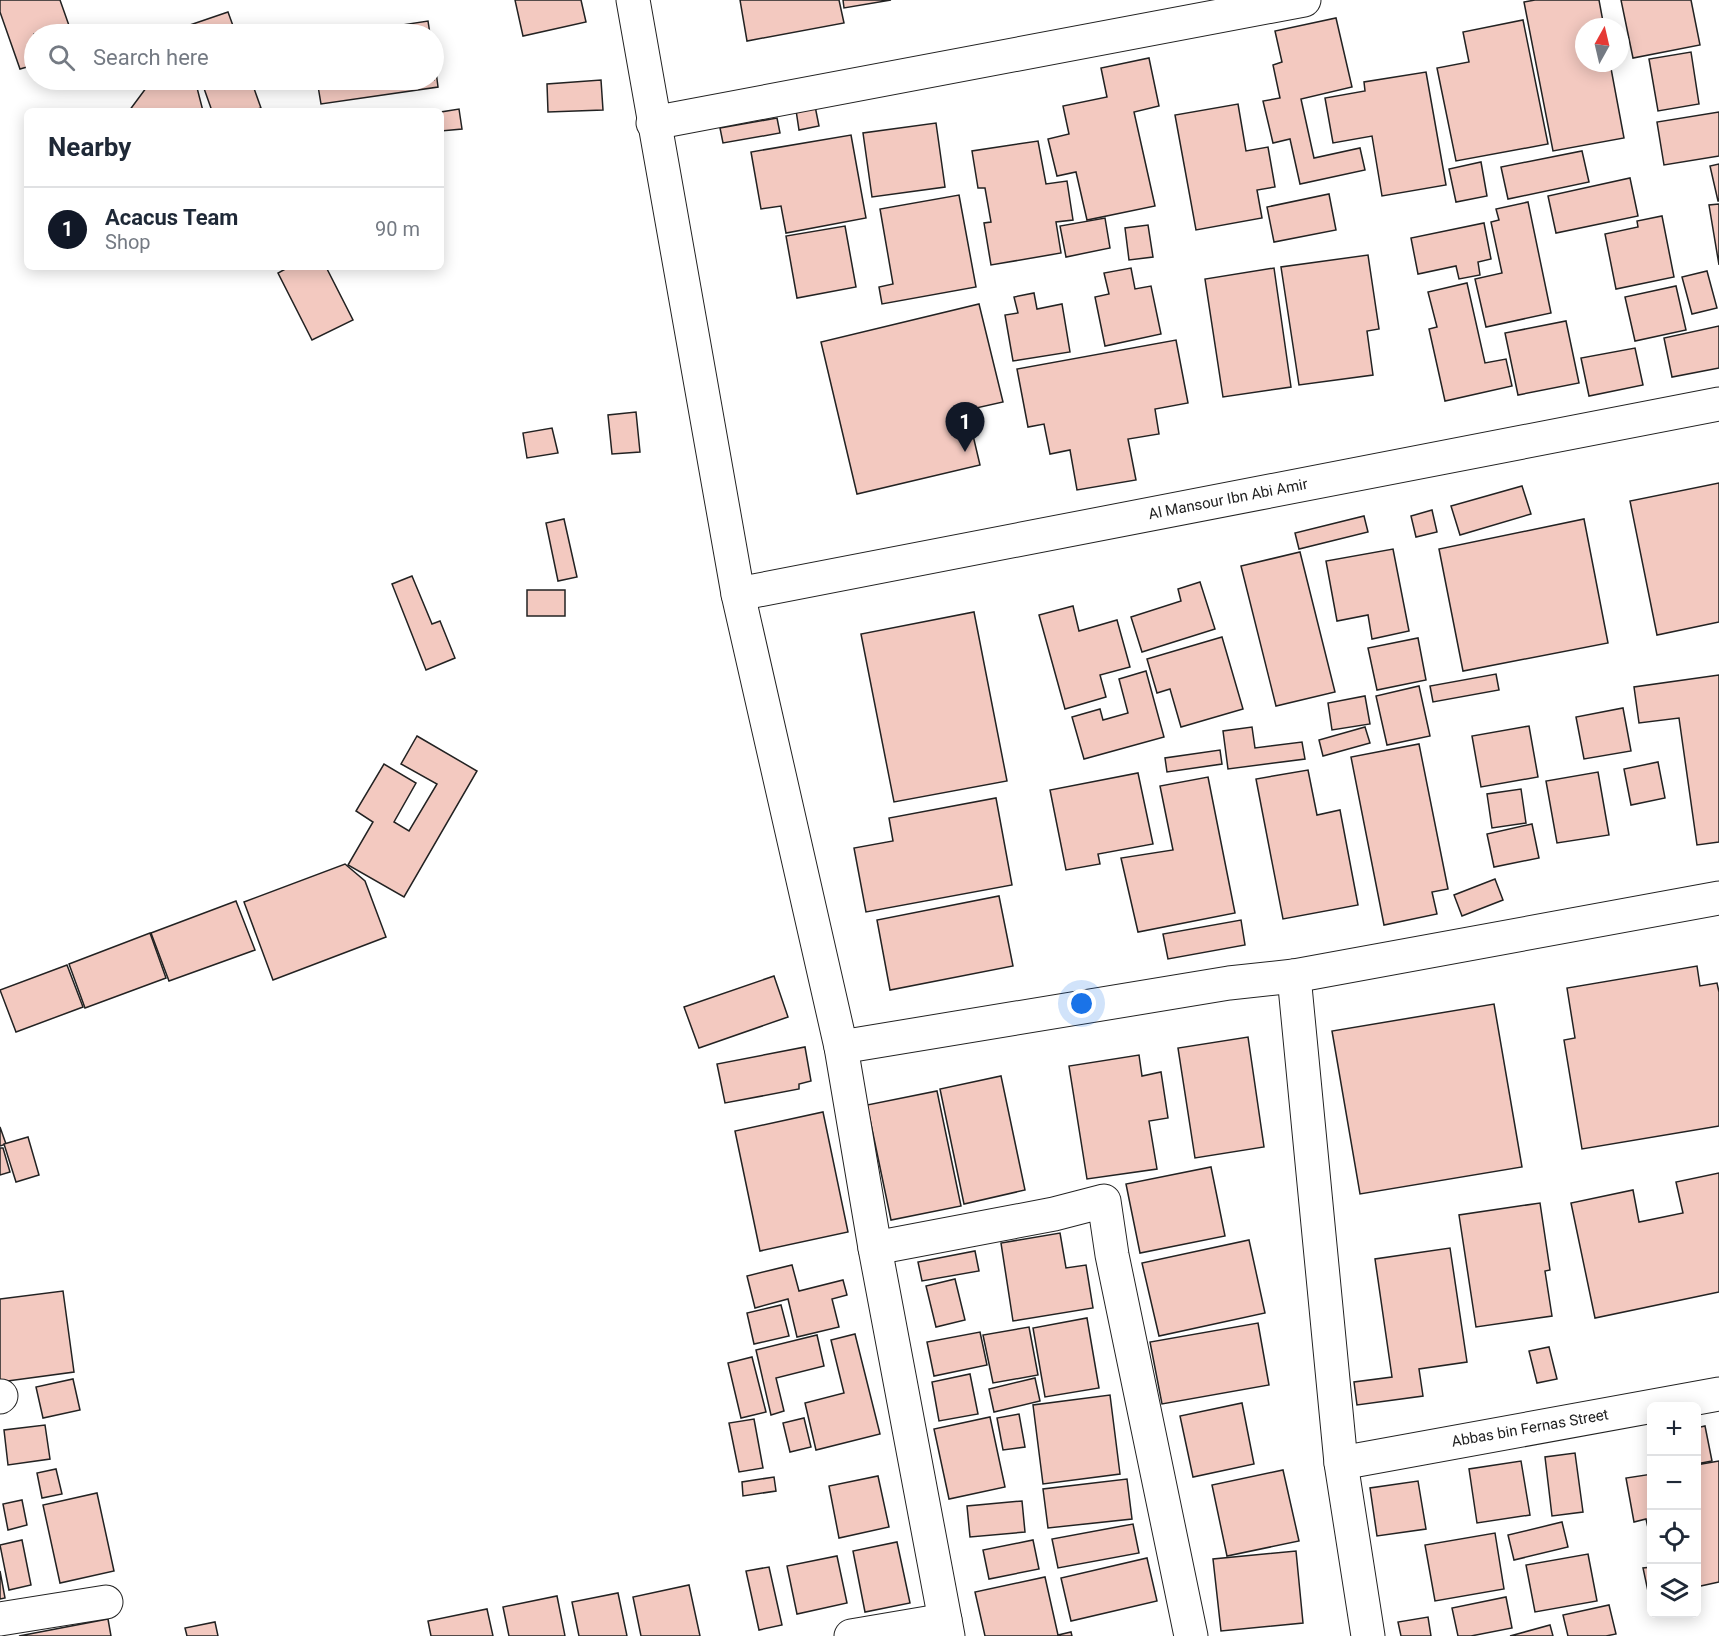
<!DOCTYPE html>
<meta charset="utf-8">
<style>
:root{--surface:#fff;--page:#f2f2f3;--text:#1f2937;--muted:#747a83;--line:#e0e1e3;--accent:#111827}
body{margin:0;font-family:Roboto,sans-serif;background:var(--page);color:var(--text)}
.controls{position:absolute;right:18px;bottom:18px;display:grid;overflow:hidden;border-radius:9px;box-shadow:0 3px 15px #0003}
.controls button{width:54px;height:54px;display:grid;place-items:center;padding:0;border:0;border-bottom:2px solid var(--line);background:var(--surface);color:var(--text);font:30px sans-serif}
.compass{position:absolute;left:1575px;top:18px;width:54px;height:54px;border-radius:50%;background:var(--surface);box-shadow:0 3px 15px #0003;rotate:8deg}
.you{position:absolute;left:1082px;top:1004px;width:21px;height:21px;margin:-15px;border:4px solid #fff;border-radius:50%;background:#1a73e8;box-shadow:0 0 0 9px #1a73e833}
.badge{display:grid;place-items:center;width:39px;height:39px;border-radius:50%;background:var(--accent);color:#fff;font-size:20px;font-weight:700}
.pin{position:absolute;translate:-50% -50px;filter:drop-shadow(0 2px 3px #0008)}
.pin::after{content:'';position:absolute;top:32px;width:21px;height:18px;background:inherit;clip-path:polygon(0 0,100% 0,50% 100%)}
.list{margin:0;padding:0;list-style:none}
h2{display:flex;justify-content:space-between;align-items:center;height:78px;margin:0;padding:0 24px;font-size:26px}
h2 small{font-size:20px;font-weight:400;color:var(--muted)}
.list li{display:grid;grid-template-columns:39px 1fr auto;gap:18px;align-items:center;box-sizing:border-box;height:84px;padding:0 24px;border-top:2px solid var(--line)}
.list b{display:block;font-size:22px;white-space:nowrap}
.list p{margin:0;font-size:20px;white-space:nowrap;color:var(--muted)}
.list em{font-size:20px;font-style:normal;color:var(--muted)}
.icon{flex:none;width:33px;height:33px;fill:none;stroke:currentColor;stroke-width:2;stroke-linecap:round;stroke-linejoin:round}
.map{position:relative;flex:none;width:1719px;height:1636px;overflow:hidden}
.search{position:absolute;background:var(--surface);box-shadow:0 3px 15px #0003;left:24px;top:24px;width:420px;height:66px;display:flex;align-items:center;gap:15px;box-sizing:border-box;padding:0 21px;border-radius:33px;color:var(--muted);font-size:22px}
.panel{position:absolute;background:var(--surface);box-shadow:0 3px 15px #0003;left:24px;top:108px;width:420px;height:162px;border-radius:9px}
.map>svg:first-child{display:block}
.building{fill:#f3c9c0;stroke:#222;stroke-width:1.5}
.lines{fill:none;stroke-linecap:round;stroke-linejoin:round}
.minor-casing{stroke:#222;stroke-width:35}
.minor{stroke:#fff;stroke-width:33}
.labels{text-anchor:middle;stroke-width:4.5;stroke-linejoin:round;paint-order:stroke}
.street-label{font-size:15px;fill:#222;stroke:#fff}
</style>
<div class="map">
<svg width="1719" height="1636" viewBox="0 0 1719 1636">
<rect width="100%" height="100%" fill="#fff"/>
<!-- building -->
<g class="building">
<polygon points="0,0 60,0 72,34 34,34 34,65 20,69 0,12"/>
<polygon points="515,0 581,0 586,22 523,36"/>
<polygon points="740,0 839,0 844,23 747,41"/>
<polygon points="843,0 891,0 844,8"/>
<polygon points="1535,0 1599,0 1604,27 1584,27 1584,63 1610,63 1624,138 1553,151 1524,2"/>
<polygon points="1621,0 1691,0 1700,45 1633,58"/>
<polygon points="228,12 236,34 186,34 184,27"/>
<polygon points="1336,18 1352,87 1301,99 1314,158 1360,148 1365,170 1300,184 1290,139 1273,143 1263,101 1280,98 1273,65 1282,62 1275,31"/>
<polygon points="1523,20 1548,144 1456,161 1437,68 1469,62 1463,32"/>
<polygon points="428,21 430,34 343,34"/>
<polygon points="1691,52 1699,104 1658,111 1649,59"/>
<polygon points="434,55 438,87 321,104 317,80 434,80"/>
<polygon points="1149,58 1159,106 1134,112 1155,206 1087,220 1076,172 1057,176 1048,139 1069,134 1063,106 1107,97 1101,68"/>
<polygon points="1426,72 1446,185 1382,196 1372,136 1333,143 1325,98 1365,91 1364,82"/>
<polygon points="152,80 195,80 203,111 129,111"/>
<polygon points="201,80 251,80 261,108 251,111 212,111"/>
<polygon points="601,80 603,110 548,112 547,84"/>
<polygon points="1238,104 1246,151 1268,147 1275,187 1257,190 1262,218 1196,230 1175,115"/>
<polygon points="815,106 819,126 799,130 796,110"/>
<polygon points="459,109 462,129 441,131 441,112"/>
<polygon points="1719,112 1719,156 1664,165 1657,122"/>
<polygon points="777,118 780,133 723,143 720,128"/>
<polygon points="936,123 945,187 872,197 863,133"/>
<polygon points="851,135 866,218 786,233 781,206 761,209 751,152"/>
<polygon points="1038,141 1046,184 1067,181 1073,220 1056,222 1061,253 991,265 984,223 991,222 985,188 978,188 972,151"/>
<polygon points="1582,151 1589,182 1508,199 1501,167"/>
<polygon points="1481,162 1487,196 1456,202 1449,169"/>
<polygon points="1719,164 1719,201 1718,201 1710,166"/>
<polygon points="1630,178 1638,216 1556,233 1548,196"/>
<polygon points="1329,194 1336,230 1274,242 1267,207"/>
<polygon points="959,195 976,287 882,304 879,287 893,284 880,209"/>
<polygon points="1528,202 1551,313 1486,327 1475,279 1502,273 1491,222 1499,220 1496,209"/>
<polygon points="1719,204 1719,265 1709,205"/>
<polygon points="1662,216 1674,277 1616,289 1605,234 1638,227 1637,221"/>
<polygon points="1105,218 1110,248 1066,257 1060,226"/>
<polygon points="1484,223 1491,259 1478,262 1480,275 1459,279 1456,266 1418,274 1411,238"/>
<polygon points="1148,225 1153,257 1129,260 1125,228"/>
<polygon points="845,226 856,287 797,298 786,236"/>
<polygon points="1368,255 1379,329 1367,331 1373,375 1299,385 1281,267"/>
<polygon points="289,267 326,267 353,320 312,340 278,273"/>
<polygon points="1131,268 1135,289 1151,286 1161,334 1105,346 1095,297 1109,294 1104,273"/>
<polygon points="1274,268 1291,387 1223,397 1205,279"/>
<polygon points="1707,271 1717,308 1692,314 1682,277"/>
<polygon points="1467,283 1485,363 1506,359 1512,386 1445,401 1429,329 1437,327 1428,292"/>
<polygon points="1676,286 1686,330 1635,341 1625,297"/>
<polygon points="1034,293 1037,309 1062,304 1070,352 1013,361 1005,315 1018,313 1014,297"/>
<polygon points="979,304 1003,402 967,410 980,465 857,494 821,342"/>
<polygon points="1566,321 1579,383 1518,395 1505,333"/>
<polygon points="1719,326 1719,368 1672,377 1664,338"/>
<polygon points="1176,340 1188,403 1155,409 1159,434 1128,439 1136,480 1077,490 1070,450 1050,454 1044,424 1028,427 1017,369"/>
<polygon points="1635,348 1643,385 1589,396 1581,358"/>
<polygon points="636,412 640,452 612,454 608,415"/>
<polygon points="552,428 558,453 527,458 523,433"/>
<polygon points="1719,483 1719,622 1657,635 1630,501"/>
<polygon points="1522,486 1531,514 1460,535 1451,506"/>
<polygon points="1432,510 1437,532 1416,537 1411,516"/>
<polygon points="1364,516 1368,532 1299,549 1295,533"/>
<polygon points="564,519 577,577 558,581 546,523"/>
<polygon points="1584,519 1608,643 1463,671 1439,549"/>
<polygon points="1393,549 1409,631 1372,639 1368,615 1337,621 1326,561"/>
<polygon points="1300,552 1335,692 1276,706 1241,566"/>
<polygon points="412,576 432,624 440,621 455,658 426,670 392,584"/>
<polygon points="1200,582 1215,629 1142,652 1131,617 1181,601 1178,589"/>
<rect x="527" y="590" width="38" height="26"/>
<polygon points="1073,606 1079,631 1117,620 1130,667 1100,675 1106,697 1065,709 1039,615"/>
<polygon points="974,612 1007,781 894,802 861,634"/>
<polygon points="1222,637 1243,709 1181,727 1170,689 1157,693 1147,659"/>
<polygon points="1418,638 1426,680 1377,690 1368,648"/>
<polygon points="1146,671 1164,737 1084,759 1072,717 1100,709 1103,720 1128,713 1119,679"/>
<polygon points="1496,674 1499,690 1433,702 1430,686"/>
<polygon points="1719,675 1719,842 1697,845 1679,718 1639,723 1634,687"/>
<polygon points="1419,686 1430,736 1387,745 1376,696"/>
<polygon points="1365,696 1370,724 1332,730 1328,703"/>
<polygon points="1623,708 1631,751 1584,759 1576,717"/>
<polygon points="1529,726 1538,777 1481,787 1472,736"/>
<polygon points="1252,727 1255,748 1302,742 1305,759 1228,769 1223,731"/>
<polygon points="1365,727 1370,743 1323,756 1319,740"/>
<polygon points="417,736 477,771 404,897 348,865 373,822 356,811 384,764 416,783 394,822 409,831 437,784 401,764"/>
<polygon points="1419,744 1448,889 1432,892 1437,914 1384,925 1351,757"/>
<polygon points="1220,750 1222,764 1167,772 1165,758"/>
<polygon points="1658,762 1665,798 1631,805 1624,769"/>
<polygon points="1308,770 1317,815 1340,810 1358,905 1283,919 1256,779"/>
<polygon points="1598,772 1609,835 1557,843 1546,781"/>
<polygon points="1138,773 1153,844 1098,854 1100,864 1066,870 1050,790"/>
<polygon points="1208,777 1235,913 1138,932 1121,858 1173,850 1160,786"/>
<polygon points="1521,789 1526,823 1492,828 1487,794"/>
<polygon points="996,798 1012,885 866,912 854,848 893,841 889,818"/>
<polygon points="1532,824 1539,858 1494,867 1487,834"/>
<polygon points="345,864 365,881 386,937 273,980 244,902"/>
<polygon points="1495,879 1503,900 1462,916 1454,895"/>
<polygon points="999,896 1013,966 890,990 877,920"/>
<polygon points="236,901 255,950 169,981 151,933"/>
<polygon points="1241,920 1245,945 1168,959 1163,934"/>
<polygon points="150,933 166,978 85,1008 69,964"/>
<polygon points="67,965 83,1007 16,1032 0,990"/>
<polygon points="1697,966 1700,986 1717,983 1719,992 1719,1126 1582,1149 1564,1040 1575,1038 1567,988"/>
<polygon points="774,976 788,1017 699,1048 684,1007"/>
<polygon points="1494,1004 1522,1167 1360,1194 1332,1031"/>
<polygon points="1248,1037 1264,1147 1195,1158 1178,1048"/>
<polygon points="805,1047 811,1081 799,1084 799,1089 725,1103 717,1064"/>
<polygon points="1139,1055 1142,1076 1161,1072 1168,1118 1149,1121 1157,1169 1087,1179 1069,1066"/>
<polygon points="1001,1076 1025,1190 964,1204 940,1089"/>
<polygon points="937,1091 961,1206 891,1220 867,1105"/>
<polygon points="823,1112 848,1232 760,1251 735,1131"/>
<polygon points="0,1127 6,1144 0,1146"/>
<polygon points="28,1137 39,1175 16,1182 4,1144"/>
<polygon points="0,1148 3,1148 10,1172 0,1175"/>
<polygon points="1211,1167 1225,1236 1140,1253 1126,1184"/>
<polygon points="1719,1173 1719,1292 1595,1318 1571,1203 1633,1190 1639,1222 1683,1213 1676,1182"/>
<polygon points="1540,1203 1550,1270 1545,1271 1552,1316 1476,1327 1459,1215"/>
<polygon points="1060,1233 1066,1268 1086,1265 1093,1308 1013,1321 1001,1243"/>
<polygon points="1249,1240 1265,1313 1159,1336 1142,1263"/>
<polygon points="1450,1248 1467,1362 1419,1369 1423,1396 1357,1405 1354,1382 1392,1377 1375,1259"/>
<polygon points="975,1251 979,1271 922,1281 918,1262"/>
<polygon points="792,1265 799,1291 843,1280 847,1295 832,1299 839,1327 797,1337 788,1299 755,1308 747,1276"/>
<polygon points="955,1279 965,1320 936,1327 926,1286"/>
<polygon points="63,1291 74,1372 0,1382 0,1299"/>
<polygon points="781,1305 789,1336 754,1344 747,1313"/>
<polygon points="1087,1318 1099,1388 1045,1397 1033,1328"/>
<polygon points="1258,1323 1269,1385 1162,1404 1150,1342"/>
<polygon points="1029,1327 1038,1375 993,1383 983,1335"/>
<polygon points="980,1332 987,1365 934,1376 927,1342"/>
<polygon points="855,1334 880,1434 816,1450 805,1403 844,1393 831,1340"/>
<polygon points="817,1335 824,1366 776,1378 784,1411 771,1415 756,1350"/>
<polygon points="1549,1347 1557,1379 1537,1383 1529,1351"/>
<polygon points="752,1357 766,1412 741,1418 728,1363"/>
<polygon points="970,1374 978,1414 939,1421 932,1382"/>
<polygon points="1035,1378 1040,1401 994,1412 989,1389"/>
<polygon points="73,1379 80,1410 43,1418 36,1387"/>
<polygon points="1110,1395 1120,1474 1043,1484 1033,1405"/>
<polygon points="1242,1403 1254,1464 1193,1477 1180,1416"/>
<polygon points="1019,1414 1025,1447 1003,1450 997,1418"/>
<polygon points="990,1417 1005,1487 949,1499 934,1429"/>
<polygon points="804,1418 811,1447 790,1452 783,1423"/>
<polygon points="754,1419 763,1468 739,1472 729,1423"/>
<polygon points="45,1425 50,1459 8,1465 4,1430"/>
<polygon points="1705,1426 1712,1461 1696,1464 1696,1428"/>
<polygon points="1575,1453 1583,1512 1552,1516 1545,1457"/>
<polygon points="1521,1461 1530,1515 1477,1523 1469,1469"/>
<polygon points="1719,1461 1719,1582 1696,1587 1696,1465"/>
<polygon points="56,1469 62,1494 42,1498 37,1473"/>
<polygon points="1283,1470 1299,1541 1227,1556 1212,1485"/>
<polygon points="1652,1474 1652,1546 1646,1519 1634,1522 1626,1478"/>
<polygon points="878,1476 889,1527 839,1538 829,1486"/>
<polygon points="774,1477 776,1491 743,1496 742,1482"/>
<polygon points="1127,1479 1132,1519 1048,1528 1043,1489"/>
<polygon points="1418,1481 1426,1529 1377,1536 1370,1488"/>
<polygon points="97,1493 114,1571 60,1583 43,1505"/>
<polygon points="22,1500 27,1525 8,1530 3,1504"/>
<polygon points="1022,1501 1025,1532 970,1537 967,1506"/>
<polygon points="1562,1522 1568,1547 1514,1560 1508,1535"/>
<polygon points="1133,1524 1139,1553 1058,1568 1052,1539"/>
<polygon points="1495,1533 1504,1589 1435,1601 1425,1545"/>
<polygon points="22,1540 31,1585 9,1590 0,1545"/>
<polygon points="1033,1540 1039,1569 989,1579 983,1550"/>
<polygon points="897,1542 910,1603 865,1612 853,1551"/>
<polygon points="1296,1551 1303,1623 1221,1631 1213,1559"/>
<polygon points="1588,1554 1597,1601 1535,1612 1526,1565"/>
<polygon points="837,1556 847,1603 797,1614 787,1566"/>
<polygon points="1147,1558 1157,1601 1071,1621 1061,1578"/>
<polygon points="769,1567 782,1625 759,1630 746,1571"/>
<polygon points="1652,1567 1652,1595 1649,1596 1643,1568"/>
<polygon points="0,1571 5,1598 0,1599"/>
<polygon points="1045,1577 1058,1635 1071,1632 1072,1636 985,1636 975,1592"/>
<polygon points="689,1585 700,1636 641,1636 633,1597"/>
<polygon points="618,1593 627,1636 579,1636 572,1602"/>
<polygon points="557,1596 565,1636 509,1636 503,1607"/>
<polygon points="1506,1597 1512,1628 1471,1636 1458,1636 1452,1608"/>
<polygon points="1609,1605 1616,1634 1606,1636 1568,1636 1563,1615"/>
<polygon points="487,1609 493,1636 431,1636 428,1621"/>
<polygon points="1428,1617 1431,1636 1401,1636 1398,1622"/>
<polygon points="108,1619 111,1636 19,1636"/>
<polygon points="215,1622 218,1636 187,1636 185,1628"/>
<polygon points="1550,1625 1553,1636 1510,1636"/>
</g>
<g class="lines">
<!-- minor casing -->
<g class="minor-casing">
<g id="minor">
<polyline points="633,0 738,594 841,1047 875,1248 948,1636"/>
<polyline points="653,123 1304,0"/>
<polyline points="738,594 1719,404"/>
<polyline points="1294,976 1341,1463 1368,1636"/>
<polyline points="841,1047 1229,983 1294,976 1719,898"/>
<polyline points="875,1248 1054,1214 1104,1201 1112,1255 1191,1636"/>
<polyline points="0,1397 1,1396"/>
<polyline points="1341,1463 1719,1394"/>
<polyline points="0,1619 106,1602"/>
<polyline points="851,1636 945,1620"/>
</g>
</g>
<!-- minor -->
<use href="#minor" class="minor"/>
</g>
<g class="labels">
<!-- street labels -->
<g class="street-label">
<text transform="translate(1228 499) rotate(-11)" y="5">Al Mansour Ibn Abi Amir</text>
<text transform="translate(1530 1428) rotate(-10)" y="5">Abbas bin Fernas Street</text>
</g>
</g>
</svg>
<div class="controls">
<button>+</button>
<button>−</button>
<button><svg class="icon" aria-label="locate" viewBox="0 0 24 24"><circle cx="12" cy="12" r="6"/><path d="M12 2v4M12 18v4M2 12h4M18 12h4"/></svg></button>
<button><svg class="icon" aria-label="layers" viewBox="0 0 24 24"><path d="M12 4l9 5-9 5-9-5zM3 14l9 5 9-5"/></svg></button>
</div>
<svg class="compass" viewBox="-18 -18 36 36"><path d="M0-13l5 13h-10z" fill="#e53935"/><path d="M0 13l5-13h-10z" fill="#747a83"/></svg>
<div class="you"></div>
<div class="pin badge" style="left:965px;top:452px">1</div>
<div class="search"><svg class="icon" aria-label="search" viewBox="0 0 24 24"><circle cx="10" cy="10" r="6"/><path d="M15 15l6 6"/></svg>Search here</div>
<section class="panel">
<h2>Nearby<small></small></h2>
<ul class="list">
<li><span class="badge">1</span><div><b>Acacus Team</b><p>Shop</p></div><em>90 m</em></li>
</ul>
</section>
</div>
